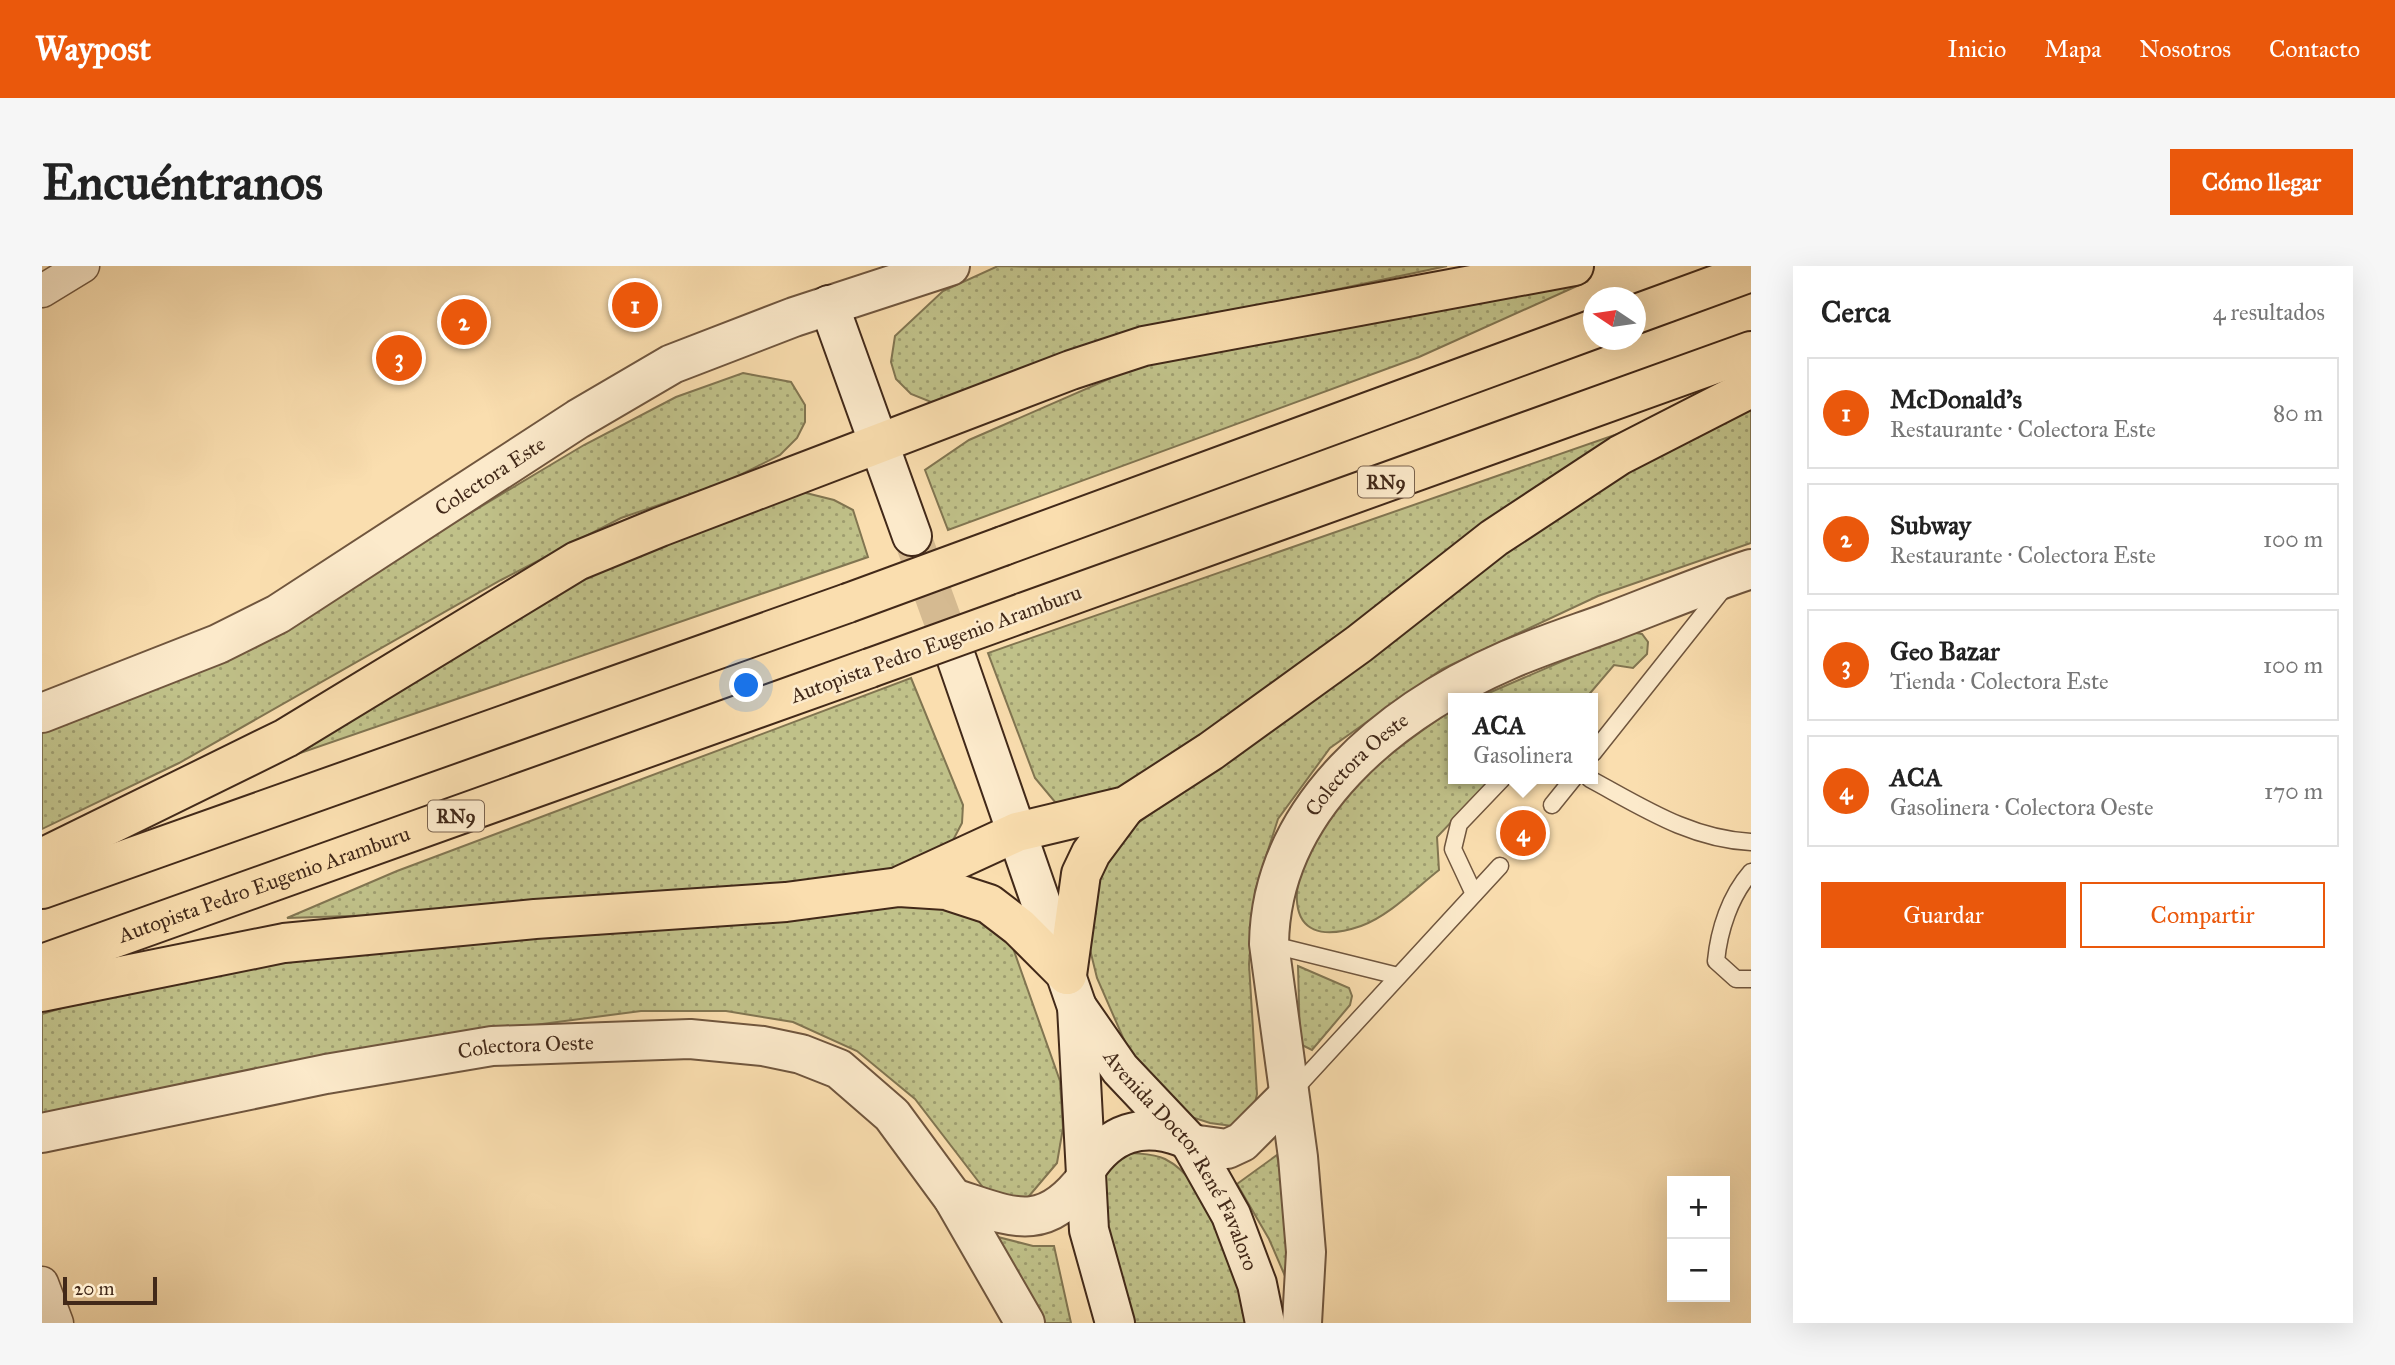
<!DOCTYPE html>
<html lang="es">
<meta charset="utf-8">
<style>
:root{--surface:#fff;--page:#f6f6f6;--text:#222;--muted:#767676;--line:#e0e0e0;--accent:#ea580c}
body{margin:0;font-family:"IM FELL Great Primer",serif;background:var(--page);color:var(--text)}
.controls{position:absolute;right:21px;bottom:21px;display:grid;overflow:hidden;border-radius:0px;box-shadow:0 7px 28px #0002}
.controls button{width:63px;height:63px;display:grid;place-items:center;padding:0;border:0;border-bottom:2px solid var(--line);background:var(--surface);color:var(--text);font:35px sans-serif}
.compass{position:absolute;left:1541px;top:21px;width:63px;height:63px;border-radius:50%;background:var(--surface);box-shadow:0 7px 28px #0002;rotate:283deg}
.scale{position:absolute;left:21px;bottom:18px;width:94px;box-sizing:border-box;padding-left:7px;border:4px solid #422919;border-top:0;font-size:19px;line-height:24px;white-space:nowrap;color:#422919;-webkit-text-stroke:5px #fceacb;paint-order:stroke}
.you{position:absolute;left:705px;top:420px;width:24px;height:24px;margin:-18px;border:5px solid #fff;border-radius:50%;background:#1a73e8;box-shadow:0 0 0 10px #1a73e833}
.badge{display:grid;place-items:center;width:46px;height:46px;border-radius:50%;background:var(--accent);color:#fff;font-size:23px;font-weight:700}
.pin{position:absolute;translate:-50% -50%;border:4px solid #fff;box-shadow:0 2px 7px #0006}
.popup{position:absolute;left:1406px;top:427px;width:150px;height:91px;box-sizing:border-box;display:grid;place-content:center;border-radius:0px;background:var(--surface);filter:drop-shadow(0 2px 5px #0005);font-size:23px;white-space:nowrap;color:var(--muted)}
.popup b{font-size:26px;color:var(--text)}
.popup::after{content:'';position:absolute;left:50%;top:100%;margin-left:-14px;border:14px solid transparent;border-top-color:var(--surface)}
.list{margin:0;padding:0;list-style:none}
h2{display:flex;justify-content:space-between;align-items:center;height:91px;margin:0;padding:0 28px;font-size:30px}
h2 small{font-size:23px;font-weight:400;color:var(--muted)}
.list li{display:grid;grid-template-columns:46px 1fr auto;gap:21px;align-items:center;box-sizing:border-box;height:112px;margin:0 14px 14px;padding:0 14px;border:2px solid var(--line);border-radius:0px}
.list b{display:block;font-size:26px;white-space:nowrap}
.list p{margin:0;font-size:23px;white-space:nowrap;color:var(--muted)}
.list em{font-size:23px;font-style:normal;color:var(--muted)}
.actions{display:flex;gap:14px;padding:21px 28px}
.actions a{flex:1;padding:16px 0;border:2px solid var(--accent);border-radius:0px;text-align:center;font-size:24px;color:var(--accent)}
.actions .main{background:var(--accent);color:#fff}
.map{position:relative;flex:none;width:1709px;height:1057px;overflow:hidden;border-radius:0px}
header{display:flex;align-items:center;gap:42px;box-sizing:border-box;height:98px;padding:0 35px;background:var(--accent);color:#fff}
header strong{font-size:33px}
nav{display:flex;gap:38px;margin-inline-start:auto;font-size:24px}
.intro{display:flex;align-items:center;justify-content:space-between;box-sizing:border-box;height:168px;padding:0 42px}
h1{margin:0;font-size:49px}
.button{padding:18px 32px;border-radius:0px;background:var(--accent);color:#fff;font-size:24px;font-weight:700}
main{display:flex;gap:42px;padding:0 42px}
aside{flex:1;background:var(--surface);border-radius:0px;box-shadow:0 7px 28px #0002}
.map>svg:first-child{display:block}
.grass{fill:url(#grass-dots);stroke:#817551;stroke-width:2}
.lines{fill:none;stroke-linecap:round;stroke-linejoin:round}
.secondary-tunnel{stroke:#d5ba91;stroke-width:38;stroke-dasharray:38 19;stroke-linecap:butt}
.service-casing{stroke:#70563e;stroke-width:19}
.minor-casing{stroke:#70563e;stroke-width:35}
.tertiary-casing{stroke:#70563e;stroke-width:42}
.secondary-casing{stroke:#422919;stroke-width:42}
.motorway-casing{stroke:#422919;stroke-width:42}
.service{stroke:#fceacb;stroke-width:16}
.minor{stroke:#fceacb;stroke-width:32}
.tertiary{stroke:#fceacb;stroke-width:38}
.secondary{stroke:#fceacb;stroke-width:38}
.motorway{stroke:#fadeaf;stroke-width:38}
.motorway-bridge-casing{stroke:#422919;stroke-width:42;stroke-linecap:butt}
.motorway-bridge{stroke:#fadeaf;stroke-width:38}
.labels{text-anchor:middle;stroke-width:5;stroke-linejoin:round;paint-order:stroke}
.shield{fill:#fceacb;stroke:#7a634e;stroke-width:2}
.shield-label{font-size:19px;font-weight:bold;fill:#422919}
.street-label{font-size:21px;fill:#422919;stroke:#fceacb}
</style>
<header>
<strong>Waypost</strong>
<nav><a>Inicio</a><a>Mapa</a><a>Nosotros</a><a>Contacto</a></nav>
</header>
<div class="intro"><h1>Encuéntranos</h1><a class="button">Cómo llegar</a></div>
<main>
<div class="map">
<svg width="1709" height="1057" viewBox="0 0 1709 1057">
<defs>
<pattern id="grass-dots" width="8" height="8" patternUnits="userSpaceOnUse" patternTransform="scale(1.75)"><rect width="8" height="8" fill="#c0c189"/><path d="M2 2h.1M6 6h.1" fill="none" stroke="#9e9d6f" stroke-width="1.8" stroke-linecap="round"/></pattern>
</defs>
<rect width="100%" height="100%" fill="#fadeaf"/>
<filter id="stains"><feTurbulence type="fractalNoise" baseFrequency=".00286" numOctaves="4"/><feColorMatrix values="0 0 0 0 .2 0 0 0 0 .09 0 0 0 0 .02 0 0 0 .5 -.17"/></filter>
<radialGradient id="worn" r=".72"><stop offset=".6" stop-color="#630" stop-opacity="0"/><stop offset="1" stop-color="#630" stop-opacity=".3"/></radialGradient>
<!-- grass -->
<g class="grass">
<polygon points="956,0 1002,1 1405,0 1151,54 908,132 889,136 869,128 854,113 849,96 853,70 901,25"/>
<polygon points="1546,15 1377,91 906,264 883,204 927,174 1085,105 1172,81"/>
<polygon points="701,107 749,116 763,139 763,156 755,172 738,189 684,216 579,252 459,314 137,497 0,563 0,464 244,357 542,179 634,131"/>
<polygon points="1709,138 1709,277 1556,330 1400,403 1288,482 1236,553 1213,625 1207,698 1215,828 1211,847 1190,860 1168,857 1140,848 1093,799 1055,712 1042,659 1050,614 1092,560 1549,224"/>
<polygon points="1590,163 1361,322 1099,512 1041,537 1013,536 993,512 946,387"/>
<polygon points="760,226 792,234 811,244 826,291 180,514 563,297"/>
<polygon points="1588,366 1600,368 1606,376 1605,388 1591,402 1572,399 1544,432 1435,432"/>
<polygon points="869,412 921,539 920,557 909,578 839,610 338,649 245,652 355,605"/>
<path d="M1411,443V513H1450L1395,571L1397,604C1374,622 1347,650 1319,660C1232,690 1249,605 1280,560C1313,511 1363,476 1411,443Z"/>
<polygon points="862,638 907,641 934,650 971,682 1018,815 1021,862 1015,897 982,936 943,924 873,833 815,785 751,756 684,745 599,745 362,776 0,855 0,748 107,716 239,694"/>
<polygon points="1256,700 1307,722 1310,730 1308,739 1270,784 1258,778"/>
<path d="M1091,887C1101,888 1113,888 1123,893C1171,917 1194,1008 1206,1057H1085L1056,936L1064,904L1075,893Z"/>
<polygon points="1235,889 1245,943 1246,1017 1227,973 1195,918"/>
<polygon points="952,970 991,980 1012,980 1029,1057 1003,1057"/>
</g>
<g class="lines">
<!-- secondary-tunnel -->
<polyline class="secondary-tunnel" points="870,270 915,394"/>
<!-- service casing -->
<g class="service-casing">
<g id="service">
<polyline points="1551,487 1682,322"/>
<path d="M1548,513C1600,541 1648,573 1709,576"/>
<polyline points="1510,539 1531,513"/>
<path d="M1709,606C1688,630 1677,664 1674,695L1694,713H1709"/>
<polyline points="1432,628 1411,583 1417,558 1460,513"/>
<polyline points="1227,678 1356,710"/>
<polyline points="1250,826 1458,600"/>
</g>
</g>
<!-- minor casing -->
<g class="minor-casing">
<g id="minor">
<polyline points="0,25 41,0"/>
<polyline points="0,1017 15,1057"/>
</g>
</g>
<!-- tertiary casing -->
<g class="tertiary-casing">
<g id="tertiary">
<path id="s1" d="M0,447L176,378L236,348L536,153L630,98L752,51L908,0"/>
<path id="s2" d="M0,867L284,808L450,780L648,773L721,780L759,788L797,803L850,849L911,932L983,1057"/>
<polyline points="1149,878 1185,883 1200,876 1246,830"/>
<path d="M911,932C970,951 1001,969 1044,912"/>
<path id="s3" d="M1260,1057L1264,986L1256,891L1227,678C1229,541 1349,445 1466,394C1498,380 1532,369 1565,357C1613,339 1660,319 1709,303"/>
</g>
</g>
<!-- secondary casing -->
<g class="secondary-casing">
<g id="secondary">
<polyline points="787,39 870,270"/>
<polyline points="915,394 1035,741 1047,964 1073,1057"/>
<path id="s4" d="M1035,741L1078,803L1149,878L1189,949L1215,1018L1223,1057"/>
<path d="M1045,902C1068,867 1100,856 1140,871"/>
</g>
</g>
<!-- motorway casing -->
<g class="motorway-casing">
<g id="motorway">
<polyline points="1594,48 1709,6"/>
<polyline points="961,280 1552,63"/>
<polyline points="980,347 1709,85"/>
<polyline points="0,592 244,472 535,295 618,261 1029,104 1102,80 1532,0"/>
<polyline points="860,619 975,566 1084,540 1169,485 1317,378 1452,272 1578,189 1709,122"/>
<polyline points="0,623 806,337"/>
<path id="s5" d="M0,698L828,402"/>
<polyline points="1025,709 1039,608 1049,587 1084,540"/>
<polyline points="0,726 242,677 493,653 744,636 857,621 904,624 947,638 977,661 1025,709"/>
</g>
</g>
<!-- service -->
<use href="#service" class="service"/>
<!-- minor -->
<use href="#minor" class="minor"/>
<!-- tertiary -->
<use href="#tertiary" class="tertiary"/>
<!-- secondary -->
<use href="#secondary" class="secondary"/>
<!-- motorway -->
<use href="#motorway" class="motorway"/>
<!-- motorway-bridge casing -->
<g class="motorway-bridge-casing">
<g id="motorway-bridge">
<polyline points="806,337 961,280"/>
<polyline points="828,402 980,347"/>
</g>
</g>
<!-- motorway-bridge -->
<use href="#motorway-bridge" class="motorway-bridge"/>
</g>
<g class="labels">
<!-- shield labels -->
<g class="shield">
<rect x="1316" y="200.5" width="56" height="31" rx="5"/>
<rect x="386" y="534.5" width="56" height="31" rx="5"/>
</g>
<g class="shield-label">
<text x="1344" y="223">RN9</text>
<text x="414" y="557">RN9</text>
</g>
<!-- street labels -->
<g class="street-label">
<text dy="7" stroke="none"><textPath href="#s1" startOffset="509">Colectora Este</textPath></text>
<text transform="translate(894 378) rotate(-20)" y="7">Autopista Pedro Eugenio Aramburu</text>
<text dy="7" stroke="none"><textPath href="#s3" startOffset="588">Colectora Oeste</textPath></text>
<text dy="7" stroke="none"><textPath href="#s5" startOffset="236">Autopista Pedro Eugenio Aramburu</textPath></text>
<text dy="7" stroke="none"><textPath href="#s2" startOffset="492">Colectora Oeste</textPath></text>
<text dy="7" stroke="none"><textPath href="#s4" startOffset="187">Avenida Doctor René Favaloro</textPath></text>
</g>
</g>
<rect width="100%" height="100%" filter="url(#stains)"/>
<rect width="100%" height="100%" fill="url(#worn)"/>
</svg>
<div class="controls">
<button>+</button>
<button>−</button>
</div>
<svg class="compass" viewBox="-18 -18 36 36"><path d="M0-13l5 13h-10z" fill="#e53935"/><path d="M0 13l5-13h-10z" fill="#767676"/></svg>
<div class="scale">20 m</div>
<div class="you"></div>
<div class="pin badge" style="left:593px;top:39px">1</div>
<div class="pin badge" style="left:422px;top:56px">2</div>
<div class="pin badge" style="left:357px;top:92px">3</div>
<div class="pin badge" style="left:1481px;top:567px">4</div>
<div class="popup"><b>ACA</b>Gasolinera</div>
</div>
<aside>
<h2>Cerca<small>4 resultados</small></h2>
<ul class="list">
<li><span class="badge">1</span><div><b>McDonald's</b><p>Restaurante · Colectora Este</p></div><em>80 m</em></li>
<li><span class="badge">2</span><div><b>Subway</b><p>Restaurante · Colectora Este</p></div><em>100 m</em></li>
<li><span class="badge">3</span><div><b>Geo Bazar</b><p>Tienda · Colectora Este</p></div><em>100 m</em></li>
<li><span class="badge">4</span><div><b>ACA</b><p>Gasolinera · Colectora Oeste</p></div><em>170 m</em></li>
</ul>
<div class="actions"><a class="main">Guardar</a><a>Compartir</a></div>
</aside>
</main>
